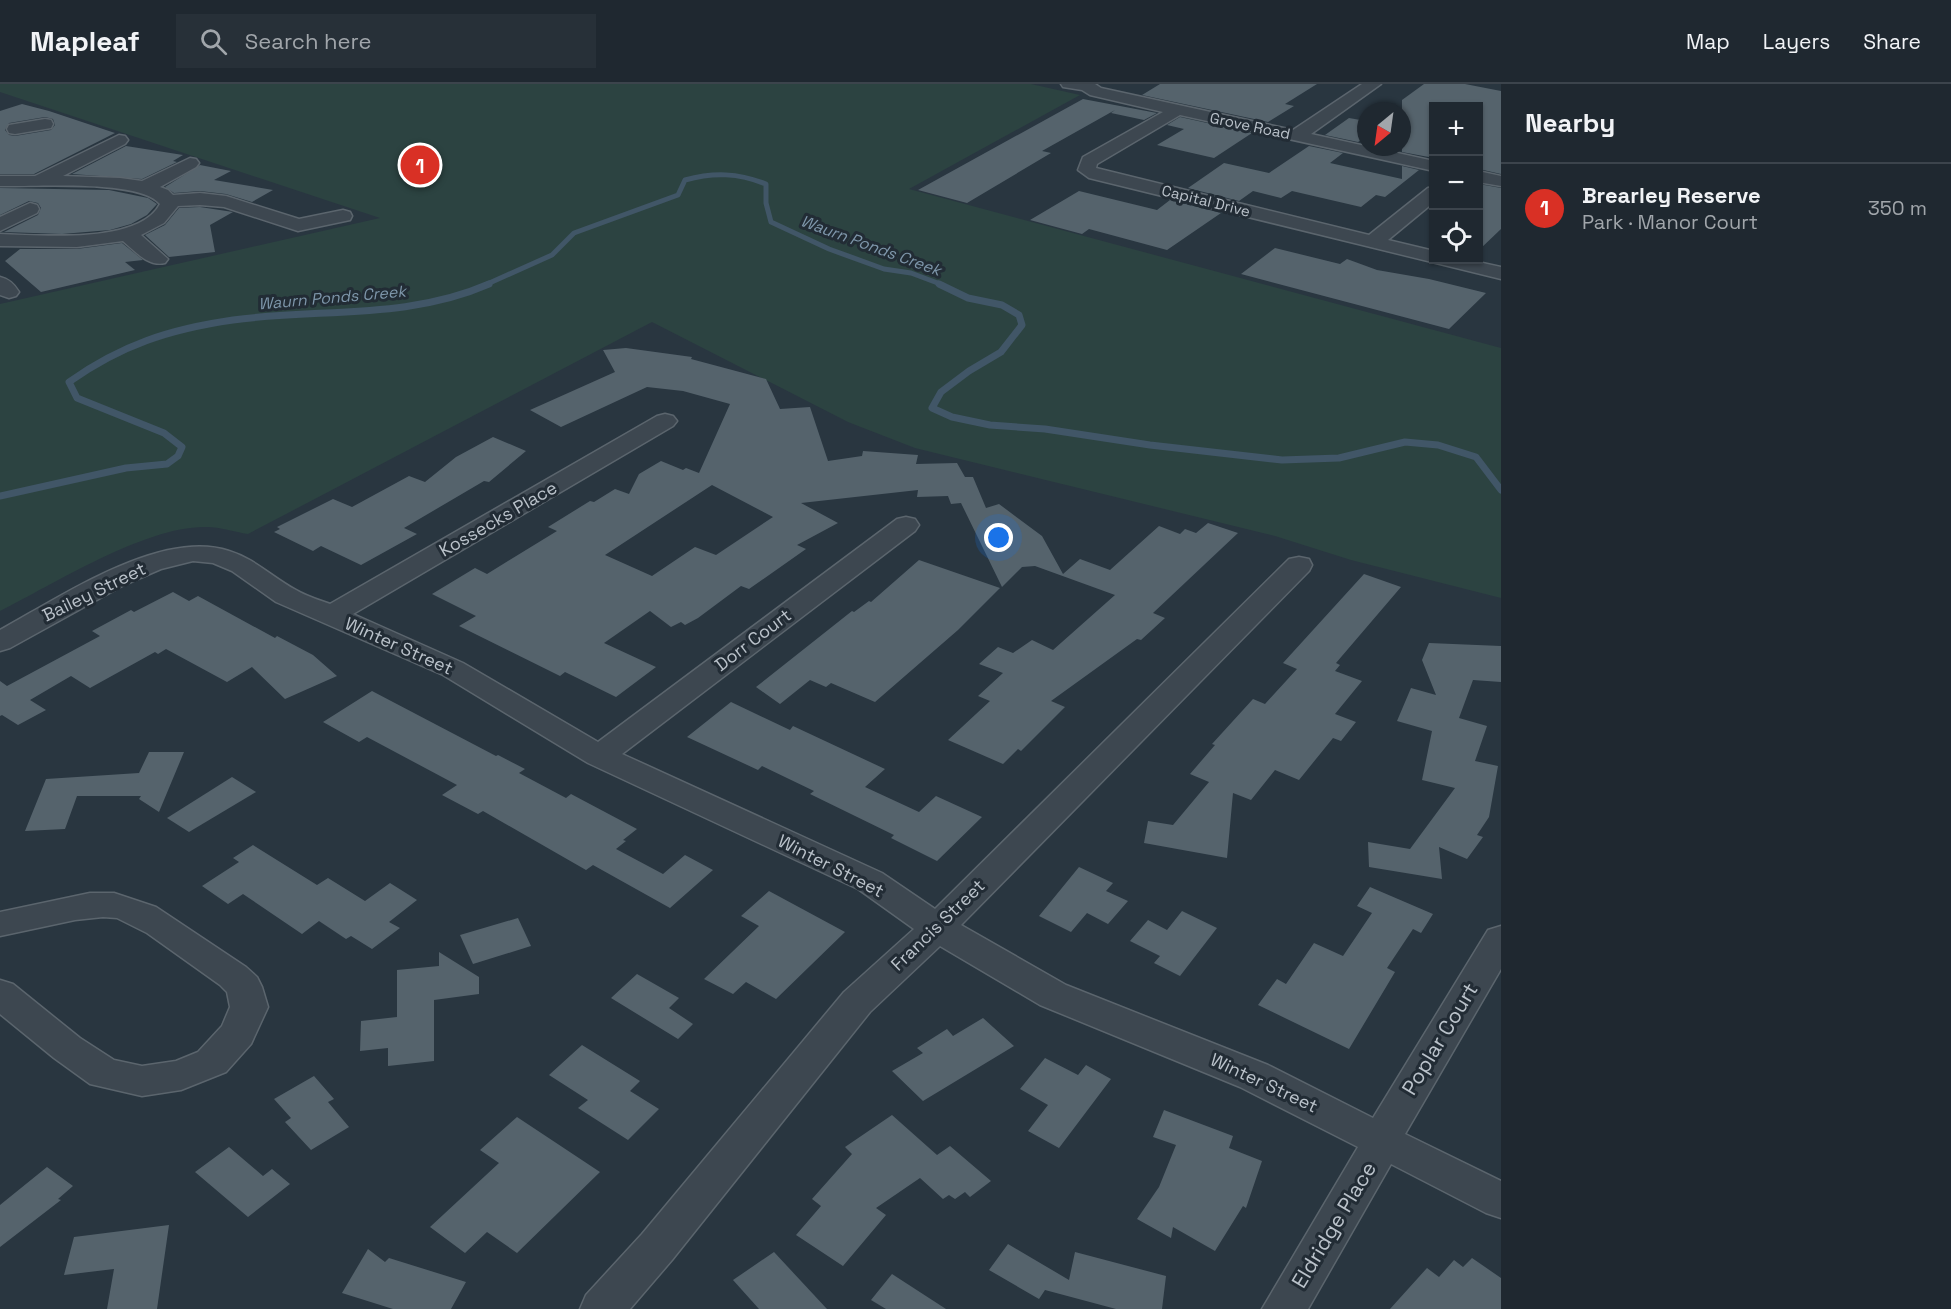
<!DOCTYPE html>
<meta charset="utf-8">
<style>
:root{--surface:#1f2830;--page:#273038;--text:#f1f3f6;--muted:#a1a6ab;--line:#3c444c;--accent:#d93025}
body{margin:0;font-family:"Space Grotesk",sans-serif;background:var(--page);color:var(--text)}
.controls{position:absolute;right:18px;top:18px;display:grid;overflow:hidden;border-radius:0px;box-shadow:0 2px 4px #0004}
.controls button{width:54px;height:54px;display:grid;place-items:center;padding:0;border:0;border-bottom:2px solid var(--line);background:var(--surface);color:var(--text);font:30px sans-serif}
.compass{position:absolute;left:1357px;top:18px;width:54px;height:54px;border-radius:50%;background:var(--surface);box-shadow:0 2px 4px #0004;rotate:209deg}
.you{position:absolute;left:999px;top:454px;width:21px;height:21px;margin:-15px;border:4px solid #fff;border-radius:50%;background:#1a73e8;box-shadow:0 0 0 9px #1a73e833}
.badge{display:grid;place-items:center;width:39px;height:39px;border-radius:50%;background:var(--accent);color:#fff;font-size:20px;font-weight:700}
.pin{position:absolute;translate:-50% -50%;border:3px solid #fff;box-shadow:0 2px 6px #0006}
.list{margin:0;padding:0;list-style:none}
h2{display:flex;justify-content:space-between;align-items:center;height:78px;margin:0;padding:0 24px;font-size:26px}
h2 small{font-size:20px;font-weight:400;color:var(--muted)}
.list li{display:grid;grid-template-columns:39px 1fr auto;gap:18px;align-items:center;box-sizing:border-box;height:90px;padding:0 24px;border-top:2px solid var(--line)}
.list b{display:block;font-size:22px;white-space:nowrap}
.list p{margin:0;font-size:20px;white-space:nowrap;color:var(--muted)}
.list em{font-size:20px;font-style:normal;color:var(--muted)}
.icon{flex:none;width:33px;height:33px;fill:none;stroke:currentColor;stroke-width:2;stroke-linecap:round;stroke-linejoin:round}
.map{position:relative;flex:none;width:1501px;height:1225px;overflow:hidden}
header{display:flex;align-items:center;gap:36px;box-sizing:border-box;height:84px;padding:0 30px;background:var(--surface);border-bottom:2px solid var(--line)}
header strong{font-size:28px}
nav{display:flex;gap:33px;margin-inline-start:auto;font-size:21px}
.search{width:420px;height:54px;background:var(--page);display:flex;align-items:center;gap:15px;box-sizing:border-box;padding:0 21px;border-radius:0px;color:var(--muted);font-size:22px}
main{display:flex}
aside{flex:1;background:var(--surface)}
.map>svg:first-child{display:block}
.green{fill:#2c4341}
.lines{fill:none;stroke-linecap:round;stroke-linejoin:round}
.stream-far1{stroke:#415667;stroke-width:5}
.stream{stroke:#415667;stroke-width:7}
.building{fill:#55636c;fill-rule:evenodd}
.minor-casing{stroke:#5b656d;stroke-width:3}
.minor{fill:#3d4750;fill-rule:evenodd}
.labels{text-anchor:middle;stroke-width:6;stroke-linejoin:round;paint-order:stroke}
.far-street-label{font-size:15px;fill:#bac2ca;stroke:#222c35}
.far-water-label{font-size:16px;font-style:italic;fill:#7e96aa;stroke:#222c35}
.street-label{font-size:18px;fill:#bac2ca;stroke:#222c35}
.near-street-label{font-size:21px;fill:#bac2ca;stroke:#222c35}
</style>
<header>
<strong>Mapleaf</strong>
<div class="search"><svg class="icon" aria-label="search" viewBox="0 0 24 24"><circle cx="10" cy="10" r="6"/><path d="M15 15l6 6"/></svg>Search here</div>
<nav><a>Map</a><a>Layers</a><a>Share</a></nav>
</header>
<main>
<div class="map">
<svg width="1501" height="1225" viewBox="0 0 1501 1225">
<rect width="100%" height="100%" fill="#293640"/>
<!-- green -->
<path class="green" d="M0,0H1031L1080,11L909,105L1501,264V514L1351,476L1275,452L915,364L848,338L652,238L248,450C235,448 220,443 207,443C147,441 54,500 0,527V220L380,134L0,8Z"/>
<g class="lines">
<!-- stream-far1 -->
<path class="stream-far1" d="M485,201L552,171L574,149L678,111L685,96C714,88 738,89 766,100V119L771,138L829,165L884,185L911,189L943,201"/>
<!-- stream -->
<g class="stream">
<polyline points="939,200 968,214 1002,221 1019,231 1022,241 1001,268 969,287 941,308 932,324 952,333 990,341 1045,345 1150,361 1282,376 1339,374 1405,358 1438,361 1476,373 1501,406"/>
<path d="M0,412L126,384L167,380L178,372L182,363L164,349L77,314L69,298C121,261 170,245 233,236C319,224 407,236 489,200"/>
</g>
</g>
<!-- building -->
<g class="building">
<polygon points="1160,0 1317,0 1285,20 1294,22 1268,38 1142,11"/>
<polygon points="1424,0 1465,0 1501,7 1501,90 1479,85 1479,22 1434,22 1434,74 1402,68 1402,16"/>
<polygon points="1083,15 1157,29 1144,36 1111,29 1115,26 1042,67 1051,69 967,119 918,106"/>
<path d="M22,20L49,27L115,49L34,90H0V27ZM45,33L53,35L55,41L51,46L15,52L9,51L5,46L9,39Z"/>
<polygon points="1180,33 1252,49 1214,74 1157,61 1184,45 1167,41"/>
<polygon points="1349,34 1366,37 1366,53 1358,58 1325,51"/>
<polygon points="126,62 183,71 173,77 177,78 142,95 72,90"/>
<polygon points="1309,62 1343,69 1330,79 1402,95 1402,82 1419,86 1385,113 1376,111 1361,123 1292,107 1281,114 1253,107 1239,117 1188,104 1224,79 1269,89"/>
<polygon points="200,81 231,87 214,96 273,106 252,118 226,110 200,107 174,109 165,103"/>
<polygon points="1479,100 1501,104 1501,145 1479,166"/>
<polygon points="0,104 109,106 148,114 157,120 147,131 131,140 110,146 62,150 4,148 38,131 41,124 38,119 29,117 0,131"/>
<polygon points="1079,107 1157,126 1170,116 1221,129 1167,166 1089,145 1082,150 1030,136"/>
<polygon points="200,123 233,128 210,141 215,168 169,173 145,151 165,141 179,124"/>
<polygon points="122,159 143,176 125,178 135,186 41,208 5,177 20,165 77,165"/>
<polygon points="1275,164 1340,180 1347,175 1377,186 1429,195 1486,209 1449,245 1241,190"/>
<path d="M626,264L692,273L691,275L766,295L780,325L810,323L828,377L862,372L863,367L918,371L916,380L957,379L965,393H973L986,424L999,420L1042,452L1063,490L1080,475L1110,486L1159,442L1180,450L1185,445L1196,449L1208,439L1238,449L1153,529L1165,534L1141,556L1137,555L1051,617L1065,623L1021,667L1018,665L1003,680L948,656L990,617L978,612L1003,589L979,580L998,563L1013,569L1032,556L1053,566L1115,511L1035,482L1022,483L1002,503L961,419L951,420L948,412L917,413L918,406L801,419L838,439L797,461L806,465L749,505L741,502L698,534L685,541L681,538L671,543L650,527L604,559L656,583L616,613L565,588L560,592L459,542L476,532L432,510L475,484L487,490L557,447L548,443L590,417L594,418L615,405L629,410L639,390L661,377L683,386L686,384L699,389L730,320L683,307L647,303L561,343L530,326L615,288L603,266ZM712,401L773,433L716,471L695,463L652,492L605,471Z"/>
<polygon points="493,353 526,367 489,398 484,397 404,444 417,450 361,481 321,462 313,467 274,448 280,445 277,443 333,415 352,423 409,392 425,398 456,373"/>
<polygon points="919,476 1000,504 958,546 875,618 831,599 826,603 810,596 780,620 756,603 852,527 854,528 869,517 871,518"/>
<polygon points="1364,490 1401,503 1336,579 1340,581 1335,587 1362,597 1335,630 1356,638 1341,657 1333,654 1299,696 1275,686 1251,716 1233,709 1227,774 1144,759 1148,737 1173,741 1209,698 1190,690 1215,661 1212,660 1253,615 1265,620 1297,585 1283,579"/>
<polygon points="173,508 189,517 198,512 275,554 277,552 313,571 337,592 285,615 252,583 227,598 166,565 158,570 155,568 90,604 71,592 30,616 46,626 18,641 2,631 0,632 0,597 7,602 100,552 92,547 131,526 134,528"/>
<polygon points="1429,559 1501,562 1501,598 1473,596 1459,634 1487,642 1475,677 1498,682 1489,733 1477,751 1483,753 1467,775 1439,763 1442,795 1369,783 1368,758 1410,765 1455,704 1422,696 1432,647 1397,637 1411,604 1436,611 1422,576"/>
<polygon points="372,607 496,672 498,671 525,685 519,689 566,714 571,710 637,745 623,756 626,757 616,765 663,790 685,771 713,786 670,824 593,781 586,786 483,727 478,730 442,711 457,701 367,653 359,658 323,638"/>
<polygon points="731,618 790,646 793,642 885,685 865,703 919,728 936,712 982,733 937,777 891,754 894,751 810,710 814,707 762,682 758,686 687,653"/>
<polygon points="149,668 184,668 159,728 139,715 141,712 77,712 65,745 25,747 46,695 139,689"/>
<polygon points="232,693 256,708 189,748 167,734"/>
<polygon points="253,761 317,801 328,794 365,817 390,799 417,816 389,838 400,844 372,865 351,852 346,855 319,837 302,850 243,810 228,820 202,802 239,778 233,774"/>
<polygon points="1079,783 1113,799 1106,807 1128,817 1108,840 1087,829 1071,848 1039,832"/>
<polygon points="1370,803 1433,830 1421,849 1413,845 1387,884 1395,888 1349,965 1258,921 1277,895 1286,900 1314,859 1343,872 1372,829 1357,822"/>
<polygon points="769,807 845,848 776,915 746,898 733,910 704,895 759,842 741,832"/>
<polygon points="1182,827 1217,844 1180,892 1154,879 1160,872 1130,857 1148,836 1167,846"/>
<polygon points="518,834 531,862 473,880 460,851"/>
<polygon points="439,868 479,893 479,910 434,916 434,977 388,982 388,964 360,967 361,937 397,933 397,886 439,882"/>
<polygon points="637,890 679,914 669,924 693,940 678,955 611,914"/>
<polygon points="983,934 1014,962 923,1017 892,987 923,969 917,964 947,945 953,952"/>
<polygon points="582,961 640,997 630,1007 659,1025 628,1056 578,1024 588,1016 549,991"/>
<polygon points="1045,974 1078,991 1086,981 1111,995 1059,1064 1028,1047 1048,1021 1020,1005"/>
<polygon points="314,992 334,1015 328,1018 349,1043 311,1066 285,1038 291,1034 274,1015"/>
<polygon points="1164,1026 1233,1052 1229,1064 1262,1077 1246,1124 1243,1122 1215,1167 1173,1143 1171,1154 1137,1135 1159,1103 1176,1061 1153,1053"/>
<polygon points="892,1031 937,1071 950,1062 991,1097 970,1113 965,1108 955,1115 949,1111 943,1115 920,1094 876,1124 886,1131 843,1182 796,1151 821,1122 812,1115 852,1070 845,1063"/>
<polygon points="517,1033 600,1088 517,1169 487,1148 465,1169 430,1143 499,1079 480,1066"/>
<polygon points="229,1063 263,1092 272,1085 290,1100 248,1133 195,1088"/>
<polygon points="47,1083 73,1102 58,1115 61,1116 0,1163 0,1121"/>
<polygon points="169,1141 157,1225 107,1225 114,1185 64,1191 74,1153"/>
<polygon points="1008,1160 1069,1196 1075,1168 1166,1192 1162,1225 1116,1225 1045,1206 1039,1215 989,1186"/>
<polygon points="368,1165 385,1178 389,1174 466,1198 451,1225 393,1225 342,1209"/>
<polygon points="774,1168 827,1225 759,1225 733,1196"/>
<polygon points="1472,1174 1501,1194 1501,1225 1390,1225 1427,1184 1439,1193 1454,1176 1463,1183"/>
<polygon points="892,1190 946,1225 886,1225 871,1216"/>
</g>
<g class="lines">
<!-- minor casing -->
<g class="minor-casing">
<g id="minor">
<polygon points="1061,0 1095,0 1101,4 1293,46 1362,0 1381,0 1311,50 1434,77 1434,87 1180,31 1097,80 1096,84 1369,151 1428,104 1434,103 1434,118 1388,156 1434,167 1434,176 1469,176 1501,183 1501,195 1089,94 1078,86 1083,73 1163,28 1090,11 1082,6 1063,3"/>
<polygon points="45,35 51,36 53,40 51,44 15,50 9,49 7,45 9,41"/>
<path d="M119,51L125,52L128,56L125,60L63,92L120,94L142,97L190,74L196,75L199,79L196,83L160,103L168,106L173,111L200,109L226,112L299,135L343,126L350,128L352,132L350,136L298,147L224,123L200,121L178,122L164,139L141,151L168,175L165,179C148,183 135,167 123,157L77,163L0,162V150C39,151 139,161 160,120C139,95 34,103 0,102V92H35Z"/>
<polygon points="1478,87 1501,92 1501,102 1478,98"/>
<polygon points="30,119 37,121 39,125 37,129 0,147 0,133"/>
<path d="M0,193C9,195 14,200 19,208L16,212L9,214L0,211Z"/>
<path d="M665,330L673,332L677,337L673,342L353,530L463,579L598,658L897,435L906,433L915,435L919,441L915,447L622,670L882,789L935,825L1289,475L1299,473L1309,475L1312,481L1309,487L961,841L1066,901L1268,981L1373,1034L1488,846L1501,842V885L1405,1050L1501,1097V1134L1486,1129L1391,1080L1308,1225H1262L1358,1063L1240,1003L1040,921L940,862L870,928L672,1176L630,1225H580L586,1211L642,1150L844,908L914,845L858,805L588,679L443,591L276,518L232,487L213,479L193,477L161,485L124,501L10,564L0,567V546C59,514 161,444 229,467C255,475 272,493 296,506C306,512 319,516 330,520L657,332Z"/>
<polygon points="90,809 114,809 156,823 246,883 257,893 262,903 268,923 251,960 226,988 181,1006 142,1012 90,1000 54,974 0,930 0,896 13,900 80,954 114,976 142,982 176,977 198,968 222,942 230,923 227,908 220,901 147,849 117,834 103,833 75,836 0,852 0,828"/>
</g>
</g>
<!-- minor -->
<use href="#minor" class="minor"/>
</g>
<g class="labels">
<!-- far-street labels -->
<g class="far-street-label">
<text transform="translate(1250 42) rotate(12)" y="5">Grove Road</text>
<text transform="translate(1206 117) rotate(14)" y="5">Capital Drive</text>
</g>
<!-- far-water labels -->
<g class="far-water-label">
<text transform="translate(871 161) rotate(20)" y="6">Waurn Ponds Creek</text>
<text transform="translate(332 213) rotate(-5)" y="6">Waurn Ponds Creek</text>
</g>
<!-- street labels -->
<g class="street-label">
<text transform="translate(498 435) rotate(-30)" y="6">Kossecks Place</text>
<text transform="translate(94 508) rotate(-26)" y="6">Bailey Street</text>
<text transform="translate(753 556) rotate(-37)" y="6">Dorr Court</text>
<text transform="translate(399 562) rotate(24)" y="6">Winter Street</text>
<text transform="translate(831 782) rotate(27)" y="6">Winter Street</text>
<text transform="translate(938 841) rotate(-44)" y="6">Francis Street</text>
<text transform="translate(1264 999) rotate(25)" y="6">Winter Street</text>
</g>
<!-- near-street labels -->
<g class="near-street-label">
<text transform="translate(1440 955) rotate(-59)" y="7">Poplar Court</text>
<text transform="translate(1334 1141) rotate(-59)" y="7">Eldridge Place</text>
</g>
</g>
</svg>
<div class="controls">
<button>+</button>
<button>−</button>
<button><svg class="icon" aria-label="locate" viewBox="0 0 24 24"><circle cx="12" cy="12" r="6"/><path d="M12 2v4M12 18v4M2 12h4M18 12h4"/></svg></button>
</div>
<svg class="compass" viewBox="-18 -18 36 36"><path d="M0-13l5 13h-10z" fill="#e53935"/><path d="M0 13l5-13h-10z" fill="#a1a6ab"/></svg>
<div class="you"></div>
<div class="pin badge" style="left:420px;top:81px">1</div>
</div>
<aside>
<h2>Nearby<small></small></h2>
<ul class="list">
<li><span class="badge">1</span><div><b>Brearley Reserve</b><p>Park · Manor Court</p></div><em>350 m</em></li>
</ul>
</aside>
</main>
